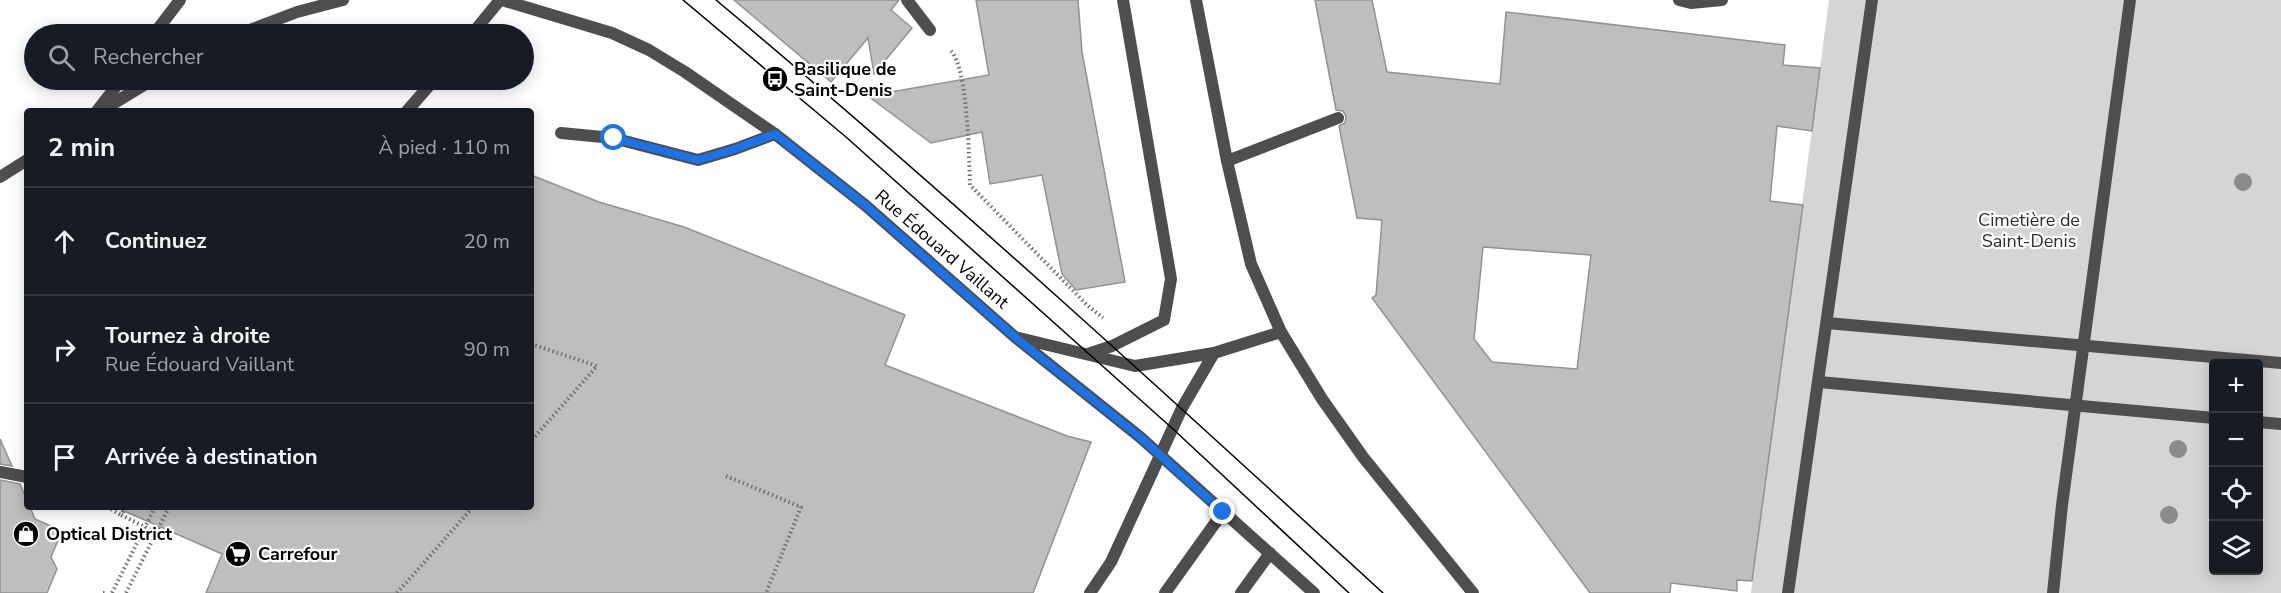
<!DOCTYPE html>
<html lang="fr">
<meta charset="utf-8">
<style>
:root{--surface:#171b24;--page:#20242c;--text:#f1f3f6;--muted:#9ea1a6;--line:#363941}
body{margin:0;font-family:"Nunito Sans",sans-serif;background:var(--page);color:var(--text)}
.controls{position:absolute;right:18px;bottom:18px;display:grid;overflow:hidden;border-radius:6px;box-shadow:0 3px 15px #0003}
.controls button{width:54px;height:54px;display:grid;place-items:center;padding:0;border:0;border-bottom:2px solid var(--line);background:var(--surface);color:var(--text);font:30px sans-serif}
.stop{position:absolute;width:18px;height:18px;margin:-14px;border:4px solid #1a73e8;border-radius:50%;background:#fff}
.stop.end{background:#1a73e8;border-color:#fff;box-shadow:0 2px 6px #0008}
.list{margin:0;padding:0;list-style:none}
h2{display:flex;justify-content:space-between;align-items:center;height:78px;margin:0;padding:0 24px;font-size:26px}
h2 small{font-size:20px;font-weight:400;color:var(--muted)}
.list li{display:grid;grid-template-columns:39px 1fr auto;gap:18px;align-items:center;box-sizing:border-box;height:108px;padding:0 24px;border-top:2px solid var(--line)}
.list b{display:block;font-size:22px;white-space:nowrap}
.list p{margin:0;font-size:20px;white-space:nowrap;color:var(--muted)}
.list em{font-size:20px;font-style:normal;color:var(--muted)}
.icon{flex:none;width:33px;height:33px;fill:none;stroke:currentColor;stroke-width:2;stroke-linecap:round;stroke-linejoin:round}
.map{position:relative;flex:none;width:2281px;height:593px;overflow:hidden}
.search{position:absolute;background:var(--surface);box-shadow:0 3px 15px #0003;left:24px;top:24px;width:510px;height:66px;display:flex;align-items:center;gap:15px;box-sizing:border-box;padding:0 21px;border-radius:33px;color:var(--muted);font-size:22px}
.panel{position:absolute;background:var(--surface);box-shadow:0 3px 15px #0003;left:24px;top:108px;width:510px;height:402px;border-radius:6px}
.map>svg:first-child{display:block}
.green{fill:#d5d5d5;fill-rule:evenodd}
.building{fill:#bebebe;stroke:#929292;stroke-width:1.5;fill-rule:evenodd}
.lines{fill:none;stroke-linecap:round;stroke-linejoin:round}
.path{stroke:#707070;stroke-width:4;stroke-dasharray:1.5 3;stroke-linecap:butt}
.service{stroke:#4e4e4e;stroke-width:12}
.pedestrian{stroke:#4e4e4e;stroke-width:12}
.minor{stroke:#4e4e4e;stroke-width:12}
.tertiary{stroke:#4e4e4e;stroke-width:12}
.tram{stroke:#000;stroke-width:1.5}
.tree{fill:#8b8b8b}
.route{stroke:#1a73e8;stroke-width:8}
.labels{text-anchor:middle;stroke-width:4.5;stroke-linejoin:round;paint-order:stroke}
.poi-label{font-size:18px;font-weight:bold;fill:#000;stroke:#fff;text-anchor:start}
.park-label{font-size:18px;fill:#2c2c2c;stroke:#fff}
.street-label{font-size:18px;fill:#000;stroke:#fff}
</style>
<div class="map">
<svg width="2281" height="593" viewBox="0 0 2281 593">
<rect width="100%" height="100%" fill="#fff"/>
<!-- green -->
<path class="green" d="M1829,0H2281V593H1751ZM2214,364H2258V570H2214Z"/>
<!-- building -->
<g class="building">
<polygon points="734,0 899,0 891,10 912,28 874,74 868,38 831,82"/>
<polygon points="976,0 1078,0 1082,52 1125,282 1076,290 1062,274 1042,175 990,184 982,132 931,143 868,96 989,75"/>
<path d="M1315,0H1372L1387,72L1500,84L1506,12L1785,45L1783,65L1820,68L1812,131L1777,126L1770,201L1803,205L1752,581L1737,580V591L1671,583L1670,593H1590L1372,298L1376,295L1382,220L1357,218L1339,126L1345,123L1346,116L1343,111L1336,110ZM1483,247L1591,255L1577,369L1492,362L1474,339Z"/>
<polygon points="531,175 599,202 684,227 905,315 885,365 1067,436 1091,442 1033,593 206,593 222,554 115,507 531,507"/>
<polygon points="0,439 12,466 0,464"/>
<polygon points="0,480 20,484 27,500 27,507 30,507 35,519 62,531 51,557 57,569 47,593 0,593"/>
</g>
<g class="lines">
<!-- path -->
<g class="path">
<path d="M951,51C968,69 969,158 970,185L1087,305L1103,318"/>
<polyline points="531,344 597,366 531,441"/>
<polyline points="726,476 801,507 766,593"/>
<polyline points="107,507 121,515"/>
<polyline points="155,507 145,527 156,533"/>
<polyline points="103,593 105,593"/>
<polyline points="112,593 145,527 121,515 126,507"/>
<polyline points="126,593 169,507"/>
<polyline points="397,593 473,507"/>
</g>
<!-- service -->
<g class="service">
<polyline points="1679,0 1691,3 1722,0"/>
<polyline points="561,133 613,138 698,160 735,149 775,134"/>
<polyline points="1227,161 1338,118"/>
<polyline points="1827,323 2281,363"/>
<polyline points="1819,382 2214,418"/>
<polyline points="2258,422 2281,424"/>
<polyline points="1165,593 1223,512"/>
<polyline points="1788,593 1872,0"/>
<polyline points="2053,593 2062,505 2130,0"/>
</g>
<!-- pedestrian -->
<g class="pedestrian">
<polyline points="907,0 930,30"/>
<polyline points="154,34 180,0"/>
<polyline points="472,34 500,0"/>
<polyline points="97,111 121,80"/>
<polyline points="407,111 434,80"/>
<polyline points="0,472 27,477"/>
<polyline points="1241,593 1270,553"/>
</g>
<!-- minor -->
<g class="minor">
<polyline points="502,0 612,33 649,50 685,72 775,134 865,205 1015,337 1140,437 1314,593"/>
<polyline points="239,34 297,12 343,0"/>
<polyline points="101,111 152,80"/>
<polyline points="0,177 27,160"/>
<polyline points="1019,338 1135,366 1214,353"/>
<polyline points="1088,354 1112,346 1164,320 1171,279 1123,0"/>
<polyline points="1090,593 1111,562 1182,408 1214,353 1281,332"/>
</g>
<!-- tertiary -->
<polyline class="tertiary" points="1196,0 1227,161 1251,264 1281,332 1322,399 1363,457 1473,593"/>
<!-- tram -->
<g class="tram">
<polyline points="683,0 846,137 1173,429 1349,593"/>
<path d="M716,0C944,191 1164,392 1383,593"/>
</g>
</g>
<!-- trees -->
<g class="tree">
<circle cx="2243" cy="182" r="9"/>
<circle cx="2178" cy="449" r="9"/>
<circle cx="2169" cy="515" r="9"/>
</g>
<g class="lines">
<!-- route -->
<polyline class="route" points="614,138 698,160 735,149 775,134 865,205 1015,337 1140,437 1223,512"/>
</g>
<!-- icons -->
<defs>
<g id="bus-disc" transform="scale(1.35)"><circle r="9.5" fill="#000" stroke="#fff"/><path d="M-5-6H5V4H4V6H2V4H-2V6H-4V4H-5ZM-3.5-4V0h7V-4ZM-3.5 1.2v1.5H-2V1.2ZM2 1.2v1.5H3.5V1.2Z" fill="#fff"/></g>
<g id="shop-disc" transform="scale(1.35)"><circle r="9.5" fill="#000" stroke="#fff"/><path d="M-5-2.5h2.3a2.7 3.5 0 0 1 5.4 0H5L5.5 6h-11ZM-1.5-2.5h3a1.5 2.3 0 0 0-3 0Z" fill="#fff"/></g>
<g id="supermarket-disc" transform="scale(1.35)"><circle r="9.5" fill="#000" stroke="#fff"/><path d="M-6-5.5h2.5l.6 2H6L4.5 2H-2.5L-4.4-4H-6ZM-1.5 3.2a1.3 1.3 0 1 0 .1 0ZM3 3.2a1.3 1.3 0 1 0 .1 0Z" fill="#fff"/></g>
</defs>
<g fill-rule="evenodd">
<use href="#bus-disc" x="775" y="79"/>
<use href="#shop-disc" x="26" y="534"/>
<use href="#supermarket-disc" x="238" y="554"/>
</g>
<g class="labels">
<!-- poi labels -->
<g class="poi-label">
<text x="794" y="75">Basilique de<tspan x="794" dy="21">Saint-Denis</tspan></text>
<text x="46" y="540">Optical District</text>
<text x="258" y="560">Carrefour</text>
</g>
<!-- park labels -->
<g class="park-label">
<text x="2029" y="226">Cimetière de<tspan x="2029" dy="21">Saint-Denis</tspan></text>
</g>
<!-- street labels -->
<g class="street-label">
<text transform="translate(942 249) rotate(41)" y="6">Rue Édouard Vaillant</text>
</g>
</g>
</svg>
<div class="controls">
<button>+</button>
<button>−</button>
<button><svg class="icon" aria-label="locate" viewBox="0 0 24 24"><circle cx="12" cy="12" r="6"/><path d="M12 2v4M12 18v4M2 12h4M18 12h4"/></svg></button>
<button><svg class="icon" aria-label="layers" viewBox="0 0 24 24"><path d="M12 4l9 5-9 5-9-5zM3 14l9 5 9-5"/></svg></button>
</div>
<div class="stop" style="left:614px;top:138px"></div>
<div class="stop end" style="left:1223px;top:512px"></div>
<div class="search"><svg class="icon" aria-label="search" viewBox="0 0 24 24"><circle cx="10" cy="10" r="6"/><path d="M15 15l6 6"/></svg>Rechercher</div>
<section class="panel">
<h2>2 min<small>À pied · 110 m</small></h2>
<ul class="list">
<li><svg class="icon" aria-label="ahead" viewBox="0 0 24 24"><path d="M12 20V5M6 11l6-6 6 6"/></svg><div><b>Continuez</b></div><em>20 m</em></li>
<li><svg class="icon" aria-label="right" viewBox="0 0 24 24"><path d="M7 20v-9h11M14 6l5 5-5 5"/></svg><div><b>Tournez à droite</b><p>Rue Édouard Vaillant</p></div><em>90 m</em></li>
<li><svg class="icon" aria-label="arrive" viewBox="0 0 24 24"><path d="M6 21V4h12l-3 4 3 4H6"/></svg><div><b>Arrivée à destination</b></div></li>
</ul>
</section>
</div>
